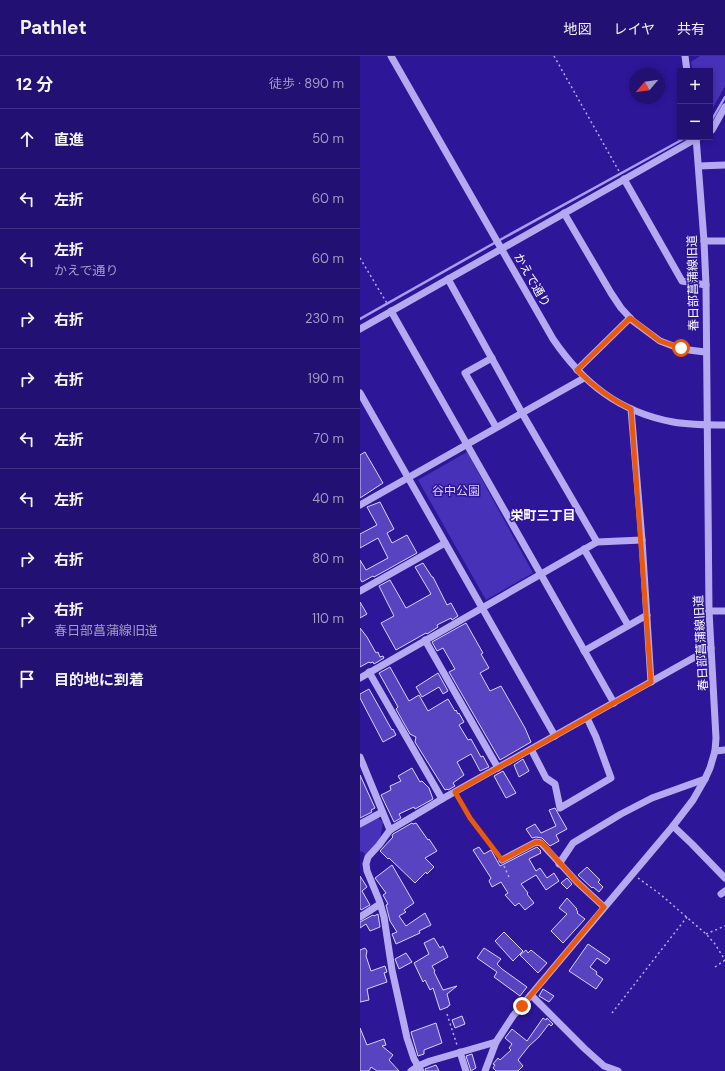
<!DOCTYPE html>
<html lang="ja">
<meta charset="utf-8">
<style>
:root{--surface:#221072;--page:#2e1e7a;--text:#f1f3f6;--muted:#a29dc4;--line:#3f3084}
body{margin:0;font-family:"DM Sans","Noto Sans JP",sans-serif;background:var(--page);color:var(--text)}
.controls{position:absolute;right:12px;top:12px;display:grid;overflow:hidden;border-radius:0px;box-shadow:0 2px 6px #0003}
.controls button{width:36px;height:36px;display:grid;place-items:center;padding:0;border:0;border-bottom:1px solid var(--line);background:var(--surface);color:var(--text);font:20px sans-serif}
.compass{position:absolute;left:269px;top:12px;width:36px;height:36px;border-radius:50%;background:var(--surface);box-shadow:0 2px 6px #0003;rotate:241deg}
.stop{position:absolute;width:12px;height:12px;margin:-9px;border:3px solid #ea580c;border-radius:50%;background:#fff}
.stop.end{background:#ea580c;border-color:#fff;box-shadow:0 1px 4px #0008}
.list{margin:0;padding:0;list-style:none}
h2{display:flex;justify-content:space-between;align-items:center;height:52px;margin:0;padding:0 16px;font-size:17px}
h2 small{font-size:13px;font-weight:400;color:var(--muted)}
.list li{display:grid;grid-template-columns:26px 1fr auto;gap:12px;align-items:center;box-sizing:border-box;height:60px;padding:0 16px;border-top:1px solid var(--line)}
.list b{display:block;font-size:15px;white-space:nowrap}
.list p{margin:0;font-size:13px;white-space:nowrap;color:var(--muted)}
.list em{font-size:13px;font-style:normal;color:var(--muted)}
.icon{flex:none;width:22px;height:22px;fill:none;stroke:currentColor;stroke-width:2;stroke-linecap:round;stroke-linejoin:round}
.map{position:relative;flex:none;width:365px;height:1015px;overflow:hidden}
header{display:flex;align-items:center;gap:24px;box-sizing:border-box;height:56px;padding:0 20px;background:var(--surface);border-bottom:1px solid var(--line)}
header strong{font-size:19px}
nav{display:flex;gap:22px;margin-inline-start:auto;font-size:14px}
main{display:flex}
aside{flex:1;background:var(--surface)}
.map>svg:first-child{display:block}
.green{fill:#4631b8}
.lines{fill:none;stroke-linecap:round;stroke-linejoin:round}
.stream{stroke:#a99cf4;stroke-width:2.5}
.building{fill:#5844c0;stroke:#d8d1fc}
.path{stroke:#b5aaf2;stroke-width:1.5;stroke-dasharray:2 3;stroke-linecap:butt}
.minor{stroke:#b5aaf2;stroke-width:7}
.route{stroke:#ea580c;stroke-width:5}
.labels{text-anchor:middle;stroke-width:3;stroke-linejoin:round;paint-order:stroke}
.street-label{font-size:12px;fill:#fff;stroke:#2d1698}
.park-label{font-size:12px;fill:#d8d1fc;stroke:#2d1698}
.neighbourhood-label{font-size:13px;font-weight:bold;fill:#fff;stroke:#2d1698}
</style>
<header>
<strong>Pathlet</strong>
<nav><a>地図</a><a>レイヤ</a><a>共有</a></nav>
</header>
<main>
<aside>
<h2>12 分<small>徒歩 · 890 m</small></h2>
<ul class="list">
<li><svg class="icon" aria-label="ahead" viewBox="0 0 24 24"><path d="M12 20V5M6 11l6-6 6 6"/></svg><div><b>直進</b></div><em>50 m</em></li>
<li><svg class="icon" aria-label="left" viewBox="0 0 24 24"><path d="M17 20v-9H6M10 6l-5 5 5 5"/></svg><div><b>左折</b></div><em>60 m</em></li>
<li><svg class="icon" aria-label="left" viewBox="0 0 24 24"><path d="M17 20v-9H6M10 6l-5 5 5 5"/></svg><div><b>左折</b><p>かえで通り</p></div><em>60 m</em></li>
<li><svg class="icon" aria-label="right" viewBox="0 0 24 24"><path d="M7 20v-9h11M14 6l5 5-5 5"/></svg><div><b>右折</b></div><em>230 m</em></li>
<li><svg class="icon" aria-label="right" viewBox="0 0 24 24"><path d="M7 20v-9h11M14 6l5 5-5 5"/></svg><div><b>右折</b></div><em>190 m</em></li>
<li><svg class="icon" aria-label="left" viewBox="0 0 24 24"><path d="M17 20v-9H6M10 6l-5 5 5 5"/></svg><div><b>左折</b></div><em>70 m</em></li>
<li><svg class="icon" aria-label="left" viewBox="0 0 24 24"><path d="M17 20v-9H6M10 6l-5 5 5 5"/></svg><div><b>左折</b></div><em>40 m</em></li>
<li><svg class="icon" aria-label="right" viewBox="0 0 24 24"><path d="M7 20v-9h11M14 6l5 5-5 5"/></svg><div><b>右折</b></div><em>80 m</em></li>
<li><svg class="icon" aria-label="right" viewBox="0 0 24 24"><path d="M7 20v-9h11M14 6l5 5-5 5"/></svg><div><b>右折</b><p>春日部菖蒲線旧道</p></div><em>110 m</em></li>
<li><svg class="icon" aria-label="arrive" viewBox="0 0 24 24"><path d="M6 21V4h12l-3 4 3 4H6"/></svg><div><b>目的地に到着</b></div></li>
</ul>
</aside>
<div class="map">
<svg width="365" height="1015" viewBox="0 0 365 1015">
<rect width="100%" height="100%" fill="#2d1698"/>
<!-- green -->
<g class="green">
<polygon points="340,0 365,0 365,30 350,57 350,15 333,15 331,6"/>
<polygon points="107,396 173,517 126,544 58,424"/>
<polygon points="18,762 23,766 20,783 6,799 2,795 0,796 0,772"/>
</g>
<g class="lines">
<!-- stream -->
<g class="stream">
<polyline points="350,67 365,41"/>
<polyline points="0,263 129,190 327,81"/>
</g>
</g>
<!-- building -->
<g class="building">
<polygon points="5,396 23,427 0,442 0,399"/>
<polygon points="20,446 34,473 27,477 32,487 47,479 57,497 14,521 13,520 2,526 0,523 0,504 6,514 28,502 18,482 0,492 0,478 17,469 7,451"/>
<polygon points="63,507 72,521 73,521 87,549 91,547 98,560 92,564 91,562 77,569 78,571 67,578 66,577 36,594 21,567 34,560 19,530 30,524 46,552 48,551 71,538 55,511"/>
<polygon points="0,546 7,558 0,562"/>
<polygon points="106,567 123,597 121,598 129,612 120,617 130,635 141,630 165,672 171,686 140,704 89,616 95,613 83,592 77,595 72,586"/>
<polygon points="0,572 7,581 16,597 18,596 20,601 23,600 24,602 14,608 13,606 10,607 9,606 0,611"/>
<polygon points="30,611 49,645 59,639 68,655 88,643 95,655 96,654 98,658 99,657 104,666 99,669 108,684 111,683 121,701 123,700 129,711 120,715 111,698 97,706 104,719 93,727 95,730 88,734 87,733 85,734 55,686 56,681 50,678 36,653 38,651 19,617"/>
<polygon points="78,617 88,635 83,638 79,631 62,641 56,631"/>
<polygon points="9,633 32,674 33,673 36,679 23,686 0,642 0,638"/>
<polygon points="163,703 169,715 159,721 154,709"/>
<polygon points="52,712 60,726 62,725 69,732 73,743 55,753 54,751 39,758 41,762 34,766 21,739 31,734 30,730 41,725 38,720"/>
<polygon points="143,715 156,737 146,742 134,720"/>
<polygon points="0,719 15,752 11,754 12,756 0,762"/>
<polygon points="195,752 207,773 196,779 199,785 190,790 182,782 176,781 172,782 166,773 175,768 181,777 196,770 189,754"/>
<polygon points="52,767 53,768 56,767 68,784 69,783 77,795 65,802 74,811 67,818 66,816 55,827 29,802 28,803 20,795 33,781 32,780 33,778"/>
<polygon points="119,791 124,798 131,794 140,810 177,791 181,795 180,795 181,797 169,803 176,815 180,812 187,822 194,817 199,825 186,834 176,819 161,828 168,837 167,838 174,847 165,854 159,847 155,850 145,839 148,837 141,826 132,831 129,825 131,822 113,794"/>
<polygon points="32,809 54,847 44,854 46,856 39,860 46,870 65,857 71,869 59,875 60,877 36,888 32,878 37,876 30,865 26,849 28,848 23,839 26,837 15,822"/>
<polygon points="227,811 240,824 238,826 243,831 239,836 233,831 232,832 218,819"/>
<polygon points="0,820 7,831 2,835 10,849 1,854 0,852"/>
<polygon points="207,822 212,828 207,833 201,827"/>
<polygon points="207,842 217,853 216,853 218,856 217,857 225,863 203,887 191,875 207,858 199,852"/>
<polygon points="18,858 20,871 10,875 6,868 0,872 0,866 13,859 14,860"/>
<polygon points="144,876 163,895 153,905 135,885"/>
<polygon points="74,882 80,892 83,890 88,901 72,910 75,915 74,916 83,934 97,930 87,938 90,949 88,950 88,951 80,954 73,932 70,934 65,924 63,926 54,907 69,898 64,887"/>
<polygon points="228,888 250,903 246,908 237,902 230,911 237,916 236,918 243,923 236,933 209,915"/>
<polygon points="5,892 7,895 6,900 11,915 25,910 27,916 24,917 27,926 7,933 9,944 0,946 0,894"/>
<polygon points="124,892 141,903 137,908 142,913 167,931 160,940 134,921 137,916 117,902"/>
<polygon points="166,894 168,897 171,894 187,907 178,917 160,899"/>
<polygon points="46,897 52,906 39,913 35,903"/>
<polygon points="183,933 194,940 189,946 179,940"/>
<polygon points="102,960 105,968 95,972 92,964"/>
<polygon points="183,962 186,964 187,962 193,968 191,970 189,968 179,981 169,990 158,1004 163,1010 158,1015 136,1015 133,1012 135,1009 133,1008 138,1002 140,1004 151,994 149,992 152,988 145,982 152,973 167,985"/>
<polygon points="76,967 82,987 64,994 64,998 58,1000 51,976"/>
<polygon points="0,972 7,989 24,983 26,989 22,990 33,999 29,1004 39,1015 17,1015 11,1011 9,1015 0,1015"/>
<polygon points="112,998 116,1012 111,1015 106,1000"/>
<polygon points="76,1009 79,1015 66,1015 65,1013"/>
</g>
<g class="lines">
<!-- path -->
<g class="path">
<polyline points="194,0 260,117"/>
<polyline points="0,202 28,249"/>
<polyline points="99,743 110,762 138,798"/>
<polyline points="144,810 149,821"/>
<polyline points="278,822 300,838 346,878 355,888 365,904"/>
<polyline points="346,878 365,870"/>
<polyline points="355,911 365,904"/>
<polyline points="252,957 327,861"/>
<polyline points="87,958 97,989"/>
</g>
<!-- minor -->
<g class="minor">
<path d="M31,0L193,283C223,327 259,356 313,366C330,369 348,369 365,369"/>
<polyline points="325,0 327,15"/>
<polyline points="350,75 352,74 365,51"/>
<polyline points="339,110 365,109"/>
<polyline points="264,123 322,225 346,229"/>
<polyline points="204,157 251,237 261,252 273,265 300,285 321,293 345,296"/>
<polyline points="344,185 365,185"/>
<polyline points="88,223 162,357 237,486"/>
<polyline points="31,255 254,647"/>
<polyline points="0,273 339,81"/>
<polyline points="132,302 105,317 136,371"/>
<polyline points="217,314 270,262"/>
<polyline points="0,337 195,680"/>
<polyline points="271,353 282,484 291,626"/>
<polyline points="0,449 224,322"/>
<polyline points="224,493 268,569"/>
<polyline points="0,535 85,487"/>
<polyline points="349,555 365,555"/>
<polyline points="65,584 138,712"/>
<polyline points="224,595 287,559"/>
<polyline points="9,616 82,743"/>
<polyline points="0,622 237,486 282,484"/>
<polyline points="171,693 186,722 195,728 200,752 251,722 236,681 227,662"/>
<polyline points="355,695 365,694"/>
<polyline points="0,701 30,774"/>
<polyline points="0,768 22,756"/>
<polyline points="313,770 332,788 365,822"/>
<polyline points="142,804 176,786 181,787 217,826 244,851"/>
<polyline points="199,808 213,787 261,758 292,742 345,723"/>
<polyline points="361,838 365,835"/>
<polyline points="0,861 20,848"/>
<polyline points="171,939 225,993 244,1010 258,1015"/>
<polyline points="100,996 106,1015"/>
<polyline points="51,1015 58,1010 70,1005 136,986"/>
<polyline points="61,1015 54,1003 47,982 32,914 24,861 19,844 7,815 6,808 8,801 19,789 30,774 82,743 351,592"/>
<polyline points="125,1015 136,986 153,960 313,770 333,744 345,723 350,712 355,695 356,682 349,555 346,229 344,185 336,81"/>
</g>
</g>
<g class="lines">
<!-- route -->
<path class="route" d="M162,950L244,851L217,826L182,787L176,786L142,804L110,762L95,736L291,626L271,353C250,343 233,330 217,314L270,262L300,285L321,292"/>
</g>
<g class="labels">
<!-- street labels -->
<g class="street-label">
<text transform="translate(172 224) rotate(60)" y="4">かえで通り</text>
<text transform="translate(333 227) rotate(-91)" y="4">春日部菖蒲線旧道</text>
<text transform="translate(341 587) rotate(-93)" y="4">春日部菖蒲線旧道</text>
</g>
<!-- park labels -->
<g class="park-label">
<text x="96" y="439">谷中公園</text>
</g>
<!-- neighbourhood labels -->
<g class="neighbourhood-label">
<text x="183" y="464">栄町三丁目</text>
</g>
</g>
</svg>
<div class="controls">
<button>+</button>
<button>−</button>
</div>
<svg class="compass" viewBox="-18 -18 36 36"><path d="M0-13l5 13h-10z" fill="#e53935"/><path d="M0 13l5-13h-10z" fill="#a29dc4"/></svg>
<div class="stop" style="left:321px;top:292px"></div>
<div class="stop end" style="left:162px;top:950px"></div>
</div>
</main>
